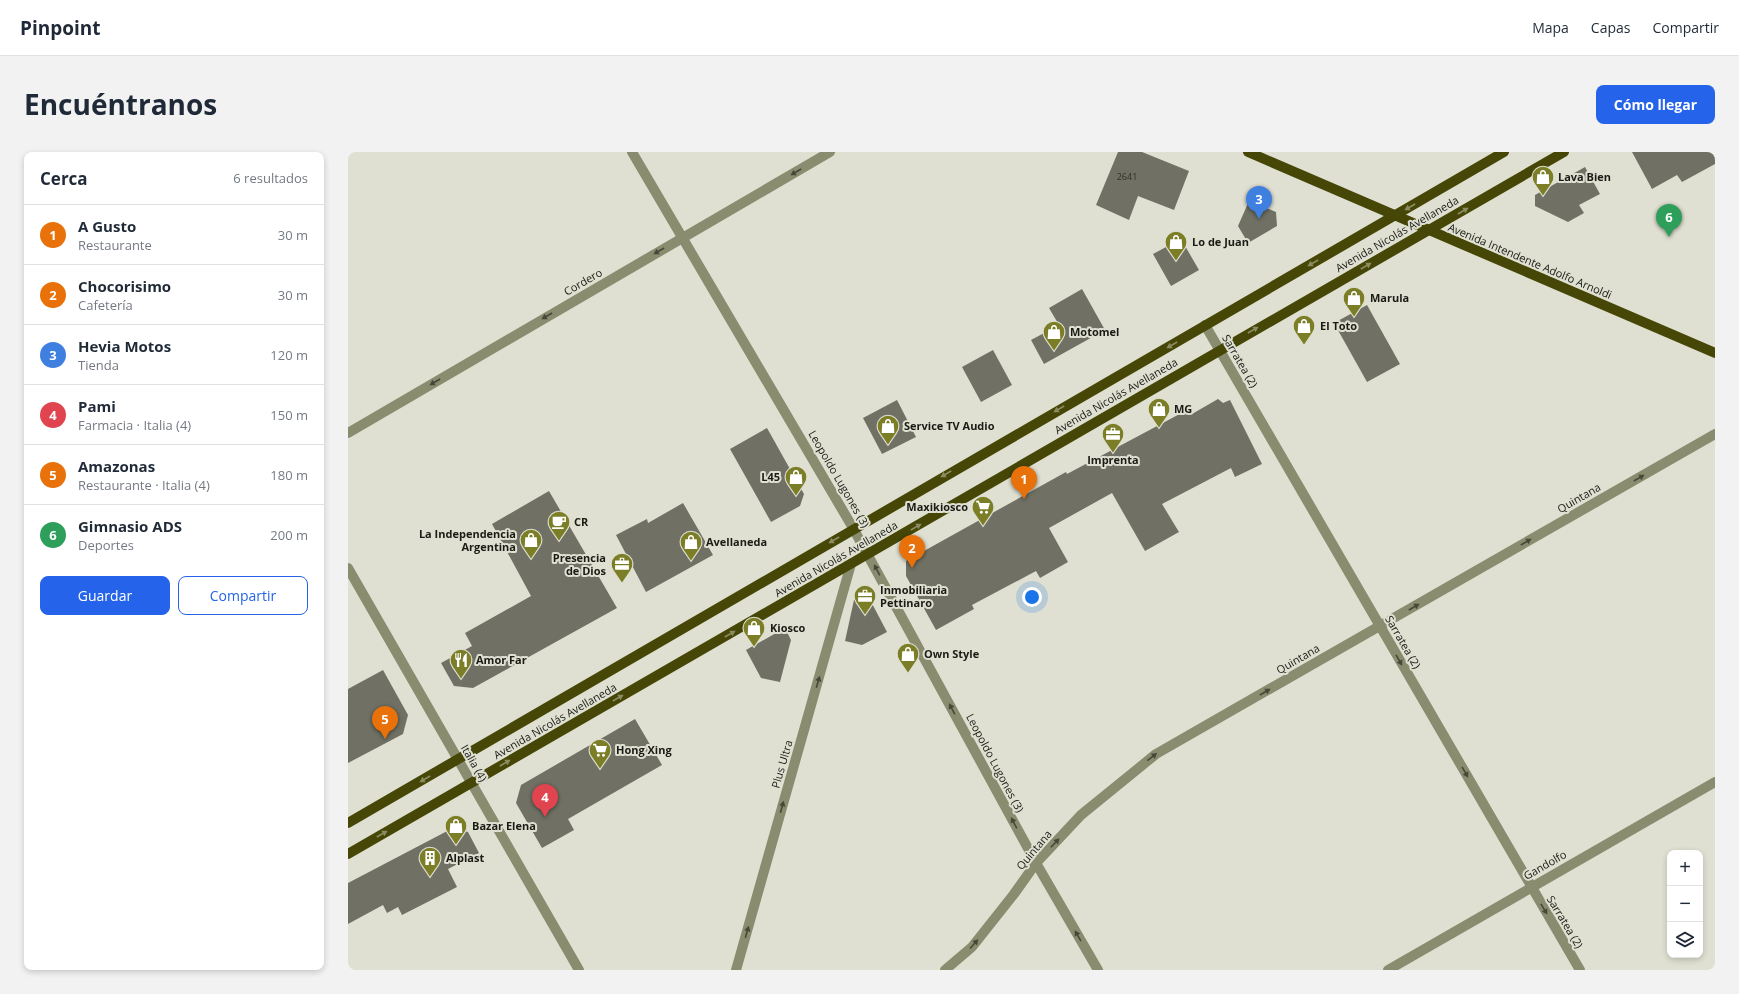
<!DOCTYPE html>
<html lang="es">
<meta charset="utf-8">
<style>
:root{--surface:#fff;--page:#f2f2f3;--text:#1f2937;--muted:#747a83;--line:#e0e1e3;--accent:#2563eb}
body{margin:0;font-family:"Open Sans",sans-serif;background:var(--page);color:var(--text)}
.controls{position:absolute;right:12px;bottom:12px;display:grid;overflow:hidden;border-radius:8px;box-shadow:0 2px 6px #0003}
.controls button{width:36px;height:36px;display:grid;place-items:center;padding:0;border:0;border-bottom:1px solid var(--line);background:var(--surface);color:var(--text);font:20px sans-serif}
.you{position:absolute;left:684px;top:445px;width:14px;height:14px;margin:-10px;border:3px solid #fff;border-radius:50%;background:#1a73e8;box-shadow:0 0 0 6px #1a73e833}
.badge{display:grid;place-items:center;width:26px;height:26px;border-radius:50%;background:var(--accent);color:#fff;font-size:13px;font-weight:700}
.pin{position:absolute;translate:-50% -33px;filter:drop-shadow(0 1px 2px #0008)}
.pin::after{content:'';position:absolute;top:21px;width:14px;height:12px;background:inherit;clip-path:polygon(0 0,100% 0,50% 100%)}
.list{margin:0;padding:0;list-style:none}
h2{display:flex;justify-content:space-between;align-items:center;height:52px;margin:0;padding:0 16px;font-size:17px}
h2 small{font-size:13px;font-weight:400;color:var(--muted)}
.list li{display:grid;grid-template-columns:26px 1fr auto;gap:12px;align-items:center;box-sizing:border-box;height:60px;padding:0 16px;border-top:1px solid var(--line)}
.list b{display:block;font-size:15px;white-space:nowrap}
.list p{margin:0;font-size:13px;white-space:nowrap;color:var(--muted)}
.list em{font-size:13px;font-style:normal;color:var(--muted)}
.actions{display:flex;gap:8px;padding:12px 16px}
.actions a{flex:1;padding:9px 0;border:1px solid var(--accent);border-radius:8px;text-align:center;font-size:14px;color:var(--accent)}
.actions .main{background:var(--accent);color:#fff}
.icon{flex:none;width:22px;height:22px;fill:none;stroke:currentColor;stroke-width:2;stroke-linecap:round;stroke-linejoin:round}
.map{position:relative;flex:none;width:1367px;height:818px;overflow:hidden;border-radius:8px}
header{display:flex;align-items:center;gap:24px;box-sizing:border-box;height:56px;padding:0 20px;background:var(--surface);border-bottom:1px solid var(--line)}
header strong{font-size:19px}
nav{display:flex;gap:22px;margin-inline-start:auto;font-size:14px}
.intro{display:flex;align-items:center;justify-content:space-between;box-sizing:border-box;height:96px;padding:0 24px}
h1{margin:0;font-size:28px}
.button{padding:10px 18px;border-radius:8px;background:var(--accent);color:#fff;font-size:14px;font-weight:700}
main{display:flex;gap:24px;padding:0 24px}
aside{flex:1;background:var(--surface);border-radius:8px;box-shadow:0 2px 6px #0003}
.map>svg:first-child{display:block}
.building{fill:#707164}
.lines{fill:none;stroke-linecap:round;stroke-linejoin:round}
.minor{stroke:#898c6e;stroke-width:10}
.major{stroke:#464707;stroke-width:10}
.oneway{fill:#464839}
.oneway2{fill:#8b8c62}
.labels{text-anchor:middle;stroke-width:4;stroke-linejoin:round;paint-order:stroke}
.number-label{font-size:9px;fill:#303029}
.poi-label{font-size:11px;font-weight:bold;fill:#1a1b15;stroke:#dfe0d1;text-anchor:start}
.street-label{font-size:11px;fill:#1a1b15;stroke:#dfe0d1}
</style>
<header>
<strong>Pinpoint</strong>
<nav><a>Mapa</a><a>Capas</a><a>Compartir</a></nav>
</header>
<div class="intro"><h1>Encuéntranos</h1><a class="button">Cómo llegar</a></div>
<main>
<aside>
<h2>Cerca<small>6 resultados</small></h2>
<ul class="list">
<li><span class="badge" style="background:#e8710a">1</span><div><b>A Gusto</b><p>Restaurante</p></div><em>30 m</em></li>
<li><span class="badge" style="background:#e8710a">2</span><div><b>Chocorisimo</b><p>Cafetería</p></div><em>30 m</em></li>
<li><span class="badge" style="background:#3f7fe0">3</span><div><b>Hevia Motos</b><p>Tienda</p></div><em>120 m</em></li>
<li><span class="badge" style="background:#e0444e">4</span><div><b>Pami</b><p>Farmacia · Italia (4)</p></div><em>150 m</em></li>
<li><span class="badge" style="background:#e8710a">5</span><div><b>Amazonas</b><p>Restaurante · Italia (4)</p></div><em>180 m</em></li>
<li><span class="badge" style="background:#2e9e5b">6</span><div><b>Gimnasio ADS</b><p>Deportes</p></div><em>200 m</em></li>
</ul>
<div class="actions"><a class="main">Guardar</a><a>Compartir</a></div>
</aside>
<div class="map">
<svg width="1367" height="818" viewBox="0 0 1367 818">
<rect width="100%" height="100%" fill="#dfe0d1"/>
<!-- building -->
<g class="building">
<polygon points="770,0 794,0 841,19 826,58 790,44 781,68 748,53"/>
<polygon points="1284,0 1367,0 1367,12 1334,30 1329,23 1304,37"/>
<polygon points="1237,15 1252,42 1231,53 1236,61 1220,70 1187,54 1187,43"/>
<polygon points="901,49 928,60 929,74 900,91 890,74"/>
<polygon points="833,87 851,118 823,134 805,102"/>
<polygon points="734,137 757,178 696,212 683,188 711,173 701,156"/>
<polygon points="1019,153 1052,212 1019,230 986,171"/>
<polygon points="645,198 664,233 633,250 614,215"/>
<polygon points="870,247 875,251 882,248 914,312 887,325 883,316 814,352 831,380 797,399 764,341 701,376 720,410 692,426 688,419 624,453 626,457 588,478 558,424 558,409 718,320 719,322 841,257 844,262"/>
<polygon points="549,248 568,285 534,302 515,266"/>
<polygon points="419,276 456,342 452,354 423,370 382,297"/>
<polygon points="201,339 269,456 125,536 106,534 93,511 124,494 117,481 183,444 144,372"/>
<polygon points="335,351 365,403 298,440 268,383 299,367 300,371"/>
<polygon points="519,442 539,480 514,493 497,489 506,448"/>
<polygon points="437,476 443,488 432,530 413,526 398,498"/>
<polygon points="35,518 60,563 55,582 0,611 0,537"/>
<polygon points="287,567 314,613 220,667 226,678 194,696 168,651 173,633"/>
<polygon points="105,676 120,680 131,701 100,717 109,735 54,763 50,755 39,761 35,753 0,772 0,731"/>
</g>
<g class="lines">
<!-- minor -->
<g class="minor">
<polyline points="284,0 505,376 688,711 750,818"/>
<polyline points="857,173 1232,818"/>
<polyline points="0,281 482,0"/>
<polyline points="0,416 231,818"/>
<polyline points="388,818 503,412"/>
<polyline points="597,818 624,795 666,742 688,711 733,663 808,602 1367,282"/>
<polyline points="1040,818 1367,630"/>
</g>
<!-- major -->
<g class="major">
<polyline points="900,0 1367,201"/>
<polyline points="0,671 1156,0"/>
<polyline points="0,702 1216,0"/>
</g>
</g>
<!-- one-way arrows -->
<defs><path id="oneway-solid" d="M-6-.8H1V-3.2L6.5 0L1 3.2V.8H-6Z"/></defs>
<g class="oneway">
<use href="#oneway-solid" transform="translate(448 20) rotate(150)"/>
<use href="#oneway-solid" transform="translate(311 99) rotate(150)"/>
<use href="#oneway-solid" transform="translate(199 164) rotate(150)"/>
<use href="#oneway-solid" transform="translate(87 230) rotate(150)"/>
<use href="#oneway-solid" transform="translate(1291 326) rotate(-30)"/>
<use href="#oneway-solid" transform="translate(1178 390) rotate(-30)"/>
<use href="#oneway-solid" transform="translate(529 418) rotate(-118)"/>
<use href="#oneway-solid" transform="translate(1066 455) rotate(-30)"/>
<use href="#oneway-solid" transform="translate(1051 508) rotate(60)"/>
<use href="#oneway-solid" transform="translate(470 530) rotate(-74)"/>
<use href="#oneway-solid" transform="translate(917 540) rotate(-30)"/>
<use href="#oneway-solid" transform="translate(604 557) rotate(-118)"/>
<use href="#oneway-solid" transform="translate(804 605) rotate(-38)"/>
<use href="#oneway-solid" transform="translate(1117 620) rotate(60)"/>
<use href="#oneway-solid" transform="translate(434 655) rotate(-74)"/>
<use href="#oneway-solid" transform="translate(666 671) rotate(-118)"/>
<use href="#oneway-solid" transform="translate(707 691) rotate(-46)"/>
<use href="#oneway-solid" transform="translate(1196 757) rotate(59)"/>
<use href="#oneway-solid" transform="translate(399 780) rotate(-74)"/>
<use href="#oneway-solid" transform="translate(730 784) rotate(-120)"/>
<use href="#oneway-solid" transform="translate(626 792) rotate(-48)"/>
</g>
<g class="oneway2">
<use href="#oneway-solid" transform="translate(1062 55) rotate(150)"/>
<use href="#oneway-solid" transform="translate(1115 59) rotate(-30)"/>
<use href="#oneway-solid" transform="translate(965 111) rotate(150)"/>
<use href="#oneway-solid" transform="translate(1018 114) rotate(-30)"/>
<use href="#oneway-solid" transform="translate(905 178) rotate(-30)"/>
<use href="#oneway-solid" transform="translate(824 193) rotate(150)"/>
<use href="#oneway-solid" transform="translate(711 257) rotate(150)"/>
<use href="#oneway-solid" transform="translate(598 322) rotate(150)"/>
<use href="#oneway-solid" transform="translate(568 375) rotate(-30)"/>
<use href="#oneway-solid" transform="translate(486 388) rotate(150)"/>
<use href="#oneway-solid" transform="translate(382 482) rotate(-30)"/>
<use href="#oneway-solid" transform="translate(270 546) rotate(-30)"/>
<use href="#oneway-solid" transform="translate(157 611) rotate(-30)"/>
<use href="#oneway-solid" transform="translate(77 627) rotate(150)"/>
<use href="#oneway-solid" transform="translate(34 682) rotate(-30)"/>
</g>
<!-- icons -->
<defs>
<g id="shop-pin" transform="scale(1.15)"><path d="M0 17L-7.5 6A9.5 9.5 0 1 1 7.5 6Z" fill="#7b7e27" stroke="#dfe0d1"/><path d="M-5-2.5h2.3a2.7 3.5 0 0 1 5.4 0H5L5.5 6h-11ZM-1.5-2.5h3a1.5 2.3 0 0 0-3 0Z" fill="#fff"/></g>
<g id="office-pin" transform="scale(1.15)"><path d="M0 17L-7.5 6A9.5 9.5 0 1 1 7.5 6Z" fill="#7b7e27" stroke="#dfe0d1"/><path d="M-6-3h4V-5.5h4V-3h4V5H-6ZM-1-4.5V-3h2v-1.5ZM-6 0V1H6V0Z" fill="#fff"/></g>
<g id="supermarket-pin" transform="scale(1.15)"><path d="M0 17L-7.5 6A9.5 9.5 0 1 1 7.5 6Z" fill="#7b7e27" stroke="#dfe0d1"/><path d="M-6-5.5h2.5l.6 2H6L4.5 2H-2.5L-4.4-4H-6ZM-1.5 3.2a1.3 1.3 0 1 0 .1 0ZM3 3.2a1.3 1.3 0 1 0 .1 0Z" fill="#fff"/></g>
<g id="cafe-pin" transform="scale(1.15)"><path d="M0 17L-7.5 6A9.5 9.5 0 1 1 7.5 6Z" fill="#7b7e27" stroke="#dfe0d1"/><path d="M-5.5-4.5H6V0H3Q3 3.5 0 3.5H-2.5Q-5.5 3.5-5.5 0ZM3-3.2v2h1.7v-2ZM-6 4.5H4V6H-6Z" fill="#fff"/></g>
<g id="restaurant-pin" transform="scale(1.15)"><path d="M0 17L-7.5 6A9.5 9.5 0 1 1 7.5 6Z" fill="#7b7e27" stroke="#dfe0d1"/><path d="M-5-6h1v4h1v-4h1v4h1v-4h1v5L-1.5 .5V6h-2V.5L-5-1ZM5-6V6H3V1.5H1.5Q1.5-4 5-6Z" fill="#fff"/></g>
<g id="building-pin" transform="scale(1.15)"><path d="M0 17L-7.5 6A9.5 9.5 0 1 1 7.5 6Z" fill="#7b7e27" stroke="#dfe0d1"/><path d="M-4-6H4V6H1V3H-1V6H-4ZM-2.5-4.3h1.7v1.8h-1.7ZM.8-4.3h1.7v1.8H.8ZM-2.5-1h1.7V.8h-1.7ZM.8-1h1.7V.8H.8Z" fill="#fff"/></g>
</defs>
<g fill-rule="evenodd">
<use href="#shop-pin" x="1195" y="25"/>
<use href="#shop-pin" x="828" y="90"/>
<use href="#shop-pin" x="1006" y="146"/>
<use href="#shop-pin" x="956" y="174"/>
<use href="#shop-pin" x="706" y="180"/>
<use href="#shop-pin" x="811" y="257"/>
<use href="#shop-pin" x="540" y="274"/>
<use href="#office-pin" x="765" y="282"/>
<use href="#shop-pin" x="448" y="325"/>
<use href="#supermarket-pin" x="635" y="355"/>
<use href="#cafe-pin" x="211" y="370"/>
<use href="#shop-pin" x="183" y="388"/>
<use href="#shop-pin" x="343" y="390"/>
<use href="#office-pin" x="274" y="412"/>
<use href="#office-pin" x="517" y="444"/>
<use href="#shop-pin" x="406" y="476"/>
<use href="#shop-pin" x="560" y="502"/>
<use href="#restaurant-pin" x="113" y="508"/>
<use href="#supermarket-pin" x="252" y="598"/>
<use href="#shop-pin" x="108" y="674"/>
<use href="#building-pin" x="82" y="706"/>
</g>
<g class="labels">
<!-- number labels -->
<g class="number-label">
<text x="779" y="28">2641</text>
</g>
<!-- poi labels -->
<g class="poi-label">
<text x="1210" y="29">Lava Bien</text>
<text x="844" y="94">Lo de Juan</text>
<text x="1022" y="150">Marula</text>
<text x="972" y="178">El Toto</text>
<text x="722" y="184">Motomel</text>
<text x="826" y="261">MG</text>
<text x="556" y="278">Service TV Audio</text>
<text x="765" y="312" text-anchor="middle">Imprenta</text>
<text x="432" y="329" text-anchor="end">L45</text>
<text x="620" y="359" text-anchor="end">Maxikiosco</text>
<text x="226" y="374">CR</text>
<text x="168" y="386" text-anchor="end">La Independencia<tspan x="168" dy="13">Argentina</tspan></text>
<text x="358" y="394">Avellaneda</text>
<text x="258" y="410" text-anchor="end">Presencia<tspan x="258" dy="13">de Dios</tspan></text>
<text x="532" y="442">Inmobiliaria<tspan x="532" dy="13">Pettinaro</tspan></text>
<text x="422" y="480">Kiosco</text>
<text x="576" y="506">Own Style</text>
<text x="128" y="512">Amor Far</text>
<text x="268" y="602">Hong Xing</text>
<text x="124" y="678">Bazar Elena</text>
<text x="98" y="710">Alplast</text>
</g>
<!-- street labels -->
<g class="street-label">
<text transform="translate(1049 82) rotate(-30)" y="4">Avenida Nicolás Avellaneda</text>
<text transform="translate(1182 109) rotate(23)" y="4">Avenida Intendente Adolfo Arnoldi</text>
<text transform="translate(235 130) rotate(-30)" y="4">Cordero</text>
<text transform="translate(892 209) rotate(60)" y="4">Sarratea (2)</text>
<text transform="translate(768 244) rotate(-30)" y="4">Avenida Nicolás Avellaneda</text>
<text transform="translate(491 327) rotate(60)" y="4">Leopoldo Lugones (3)</text>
<text transform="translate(1231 346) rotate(-30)" y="4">Quintana</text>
<text transform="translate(488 407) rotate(-30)" y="4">Avenida Nicolás Avellaneda</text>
<text transform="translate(1055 490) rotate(60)" y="4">Sarratea (2)</text>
<text transform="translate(950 507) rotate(-30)" y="4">Quintana</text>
<text transform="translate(207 569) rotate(-30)" y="4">Avenida Nicolás Avellaneda</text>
<text transform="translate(126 611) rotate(60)" y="4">Italia (4)</text>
<text transform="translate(647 611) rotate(62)" y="4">Leopoldo Lugones (3)</text>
<text transform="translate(434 612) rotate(-74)" y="4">Plus Ultra</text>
<text transform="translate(686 698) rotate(-50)" y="4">Quintana</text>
<text transform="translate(1197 713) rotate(-30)" y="4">Gandolfo</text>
<text transform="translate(1217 770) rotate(59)" y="4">Sarratea (2)</text>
</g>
</g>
</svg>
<div class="controls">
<button>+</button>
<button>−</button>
<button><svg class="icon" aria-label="layers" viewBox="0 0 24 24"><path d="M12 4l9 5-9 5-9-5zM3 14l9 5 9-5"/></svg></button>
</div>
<div class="you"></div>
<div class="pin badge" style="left:676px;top:347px;background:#e8710a">1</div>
<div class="pin badge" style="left:564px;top:416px;background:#e8710a">2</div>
<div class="pin badge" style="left:911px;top:67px;background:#3f7fe0">3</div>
<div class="pin badge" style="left:197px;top:665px;background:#e0444e">4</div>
<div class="pin badge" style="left:37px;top:587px;background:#e8710a">5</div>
<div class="pin badge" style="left:1321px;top:85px;background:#2e9e5b">6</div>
</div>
</main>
